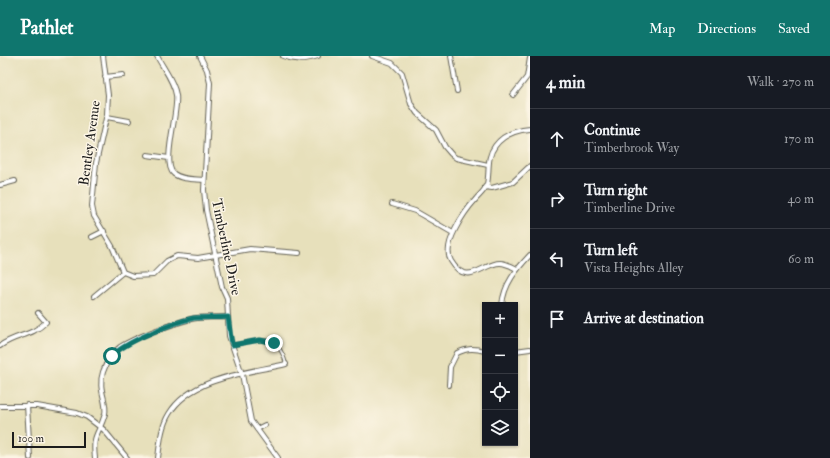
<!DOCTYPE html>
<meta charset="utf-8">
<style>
:root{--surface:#171b24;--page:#20242c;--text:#f1f3f6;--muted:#9ea1a6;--line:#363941;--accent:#0f766e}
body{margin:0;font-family:"IM FELL Double Pica",serif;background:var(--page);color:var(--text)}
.controls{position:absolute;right:12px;bottom:12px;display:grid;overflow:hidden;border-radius:0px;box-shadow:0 1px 3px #0004}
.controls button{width:36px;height:36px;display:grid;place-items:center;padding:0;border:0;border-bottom:1px solid var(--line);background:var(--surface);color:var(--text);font:20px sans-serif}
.scale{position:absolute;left:12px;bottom:10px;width:74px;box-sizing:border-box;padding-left:4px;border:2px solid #1c1c1c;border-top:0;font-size:11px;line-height:14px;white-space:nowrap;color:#1c1c1c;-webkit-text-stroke:3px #fcf5e5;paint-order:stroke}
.stop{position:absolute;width:12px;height:12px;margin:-9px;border:3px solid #0f766e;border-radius:50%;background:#fff}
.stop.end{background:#0f766e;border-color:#fff;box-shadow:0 1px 4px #0008}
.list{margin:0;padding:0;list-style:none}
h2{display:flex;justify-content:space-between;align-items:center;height:52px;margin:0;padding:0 16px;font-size:17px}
h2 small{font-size:13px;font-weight:400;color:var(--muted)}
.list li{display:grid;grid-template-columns:26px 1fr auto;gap:12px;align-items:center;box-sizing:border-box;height:60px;padding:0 16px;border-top:1px solid var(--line)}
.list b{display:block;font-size:15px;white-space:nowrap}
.list p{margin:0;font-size:13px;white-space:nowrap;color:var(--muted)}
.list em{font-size:13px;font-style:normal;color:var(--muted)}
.icon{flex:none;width:22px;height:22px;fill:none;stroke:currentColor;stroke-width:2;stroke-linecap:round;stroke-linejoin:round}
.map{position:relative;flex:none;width:530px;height:402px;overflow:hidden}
header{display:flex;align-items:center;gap:24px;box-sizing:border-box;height:56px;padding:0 20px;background:var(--accent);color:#fff}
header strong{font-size:19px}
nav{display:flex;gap:22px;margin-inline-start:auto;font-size:14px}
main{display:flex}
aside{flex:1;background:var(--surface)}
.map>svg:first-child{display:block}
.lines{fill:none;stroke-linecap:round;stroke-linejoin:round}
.lane-casing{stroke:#636154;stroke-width:4}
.street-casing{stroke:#636154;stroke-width:6}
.lane{stroke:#fff;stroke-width:2}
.street{stroke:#fff;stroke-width:4}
.route{stroke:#0f766e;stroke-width:5}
.labels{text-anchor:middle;stroke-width:3;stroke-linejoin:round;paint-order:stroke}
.street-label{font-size:14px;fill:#1c1c1c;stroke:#fcf5e5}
</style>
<header>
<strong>Pathlet</strong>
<nav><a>Map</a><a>Directions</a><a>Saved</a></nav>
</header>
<main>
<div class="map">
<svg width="530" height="402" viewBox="0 0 530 402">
<rect width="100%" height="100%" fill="#fcf5e5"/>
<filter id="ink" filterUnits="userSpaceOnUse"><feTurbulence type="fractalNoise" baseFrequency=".025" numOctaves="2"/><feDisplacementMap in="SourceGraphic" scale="8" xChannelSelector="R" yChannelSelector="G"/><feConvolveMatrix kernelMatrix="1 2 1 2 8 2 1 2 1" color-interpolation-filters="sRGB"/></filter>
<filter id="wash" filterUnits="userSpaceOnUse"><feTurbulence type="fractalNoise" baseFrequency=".012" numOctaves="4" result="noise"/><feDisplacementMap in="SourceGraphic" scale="16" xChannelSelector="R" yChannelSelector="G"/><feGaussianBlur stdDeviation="0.9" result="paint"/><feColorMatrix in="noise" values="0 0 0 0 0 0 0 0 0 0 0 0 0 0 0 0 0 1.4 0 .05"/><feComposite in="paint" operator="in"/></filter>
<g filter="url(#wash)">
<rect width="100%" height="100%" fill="#e7e0bb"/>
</g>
<g filter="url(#ink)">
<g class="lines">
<!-- lane casing -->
<g class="lane-casing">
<path id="lane" d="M233,289C259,284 278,276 286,308"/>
</g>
<!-- street casing -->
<g class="street-casing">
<g id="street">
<polyline points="103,0 108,39 107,58 96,107 92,150 94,160 112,190 123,216 133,220 153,219 167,205 177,200 198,202 250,193 299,197"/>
<path d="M157,0C163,12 174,25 176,39C179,55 161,108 174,118C182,124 195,123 204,124"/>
<polyline points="200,0 207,14 210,27 204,134 206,154 222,231 227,242 229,280 242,318 251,365 278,402"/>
<path d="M283,0C296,5 305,4 318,0"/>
<polyline points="372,0 392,7 402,17 411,48 417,57 436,74 445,91 451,98 456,102 488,109"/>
<polyline points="451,0 457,35"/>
<polyline points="105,21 123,19"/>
<polyline points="513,39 527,21 530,2"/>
<polyline points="107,61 129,65"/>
<polyline points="147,99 169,102"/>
<polyline points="0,129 15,125"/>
<polyline points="485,131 492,132 513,126 530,110"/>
<polyline points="392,148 415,155 453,177"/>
<polyline points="92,181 104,175"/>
<path d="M517,213C511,210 506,207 500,207C483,207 467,232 451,205C441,189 465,155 476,143C480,138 485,135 487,128C490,115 486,102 495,90C503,79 517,74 530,73"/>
<polyline points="94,240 123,216"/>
<path d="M502,249C504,228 516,214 530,199"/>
<path d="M0,290C16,278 31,281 46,266L38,257"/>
<polyline points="515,295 530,293"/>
<path d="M449,329L450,311L457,297C468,292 474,292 485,295"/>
<polyline points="27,349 30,402"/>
<polyline points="0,350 37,350 77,357 87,361 104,374 127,402"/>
<polyline points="257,373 265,369"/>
<path d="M95,402C92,377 99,379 105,358C108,346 97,333 103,316C106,307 112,297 120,291C135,281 174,267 191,263C203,260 216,262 228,261"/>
<path d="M158,402C160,387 161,371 169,358C191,321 248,317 286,308"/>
</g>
</g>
<!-- lane -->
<use href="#lane" class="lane"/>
<!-- street -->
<use href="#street" class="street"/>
</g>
</g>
<g class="lines" filter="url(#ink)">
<!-- route -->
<path class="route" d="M112,300C125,286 174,266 194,262C205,261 217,262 228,261L232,289L260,284L274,287"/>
</g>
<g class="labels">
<!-- street labels -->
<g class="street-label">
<text transform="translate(89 87) rotate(-82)" y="5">Bentley Avenue</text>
<text transform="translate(227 191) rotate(78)" y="5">Timberline Drive</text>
</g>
</g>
</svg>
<div class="controls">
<button>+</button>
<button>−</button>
<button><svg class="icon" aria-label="locate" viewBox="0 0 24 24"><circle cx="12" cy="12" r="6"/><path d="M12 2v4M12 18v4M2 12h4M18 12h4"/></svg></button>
<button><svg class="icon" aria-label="layers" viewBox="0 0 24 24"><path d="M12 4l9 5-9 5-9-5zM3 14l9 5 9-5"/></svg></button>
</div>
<div class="scale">100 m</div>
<div class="stop" style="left:112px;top:300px"></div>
<div class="stop end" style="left:274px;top:287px"></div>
</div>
<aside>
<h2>4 min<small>Walk · 270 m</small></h2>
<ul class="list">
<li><svg class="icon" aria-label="ahead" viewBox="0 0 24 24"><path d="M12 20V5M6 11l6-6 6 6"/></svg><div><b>Continue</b><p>Timberbrook Way</p></div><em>170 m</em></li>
<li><svg class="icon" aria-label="right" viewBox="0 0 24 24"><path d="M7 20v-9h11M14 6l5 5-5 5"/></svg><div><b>Turn right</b><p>Timberline Drive</p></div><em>40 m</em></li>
<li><svg class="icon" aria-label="left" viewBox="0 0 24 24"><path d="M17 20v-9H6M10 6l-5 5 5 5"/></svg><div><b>Turn left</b><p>Vista Heights Alley</p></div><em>60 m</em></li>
<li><svg class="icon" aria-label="arrive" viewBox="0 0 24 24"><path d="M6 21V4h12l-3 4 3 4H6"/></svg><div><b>Arrive at destination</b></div></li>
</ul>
</aside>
</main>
